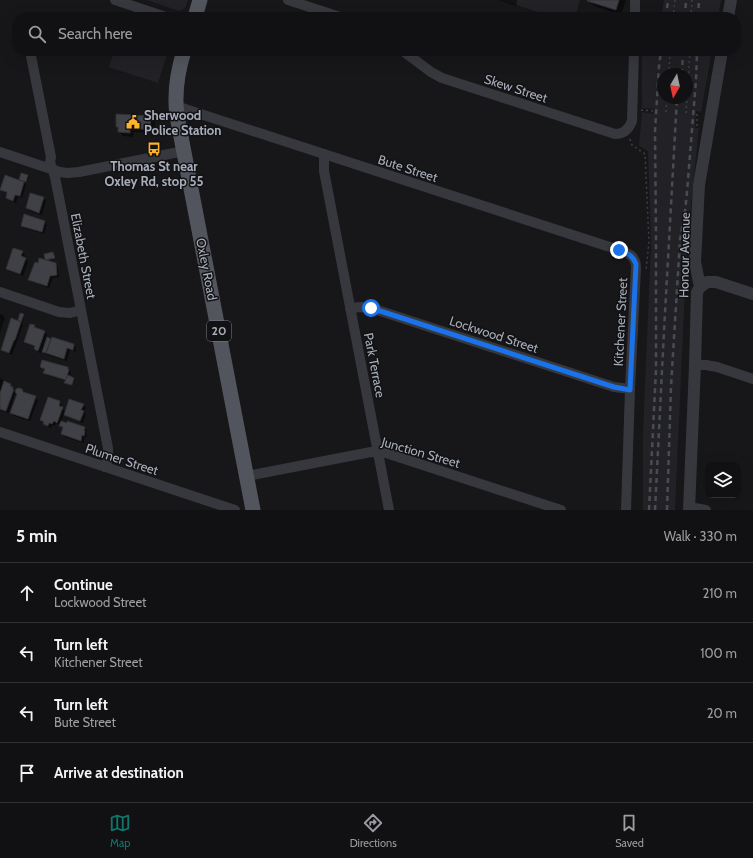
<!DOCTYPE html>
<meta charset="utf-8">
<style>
:root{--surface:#111113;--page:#1e1f21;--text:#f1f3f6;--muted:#9c9da0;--line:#303133;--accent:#0f766e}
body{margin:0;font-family:Cabin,sans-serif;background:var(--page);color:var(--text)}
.controls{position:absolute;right:12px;bottom:12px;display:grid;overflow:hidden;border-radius:8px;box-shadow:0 4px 16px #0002}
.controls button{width:36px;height:36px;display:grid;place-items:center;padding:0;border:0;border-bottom:1px solid var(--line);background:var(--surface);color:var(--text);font:20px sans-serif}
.compass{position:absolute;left:657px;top:68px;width:36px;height:36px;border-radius:50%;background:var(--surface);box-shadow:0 4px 16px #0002;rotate:189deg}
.stop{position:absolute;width:12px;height:12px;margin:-9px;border:3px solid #1a73e8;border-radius:50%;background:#fff}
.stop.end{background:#1a73e8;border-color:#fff;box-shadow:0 1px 4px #0008}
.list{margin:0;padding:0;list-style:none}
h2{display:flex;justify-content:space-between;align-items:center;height:52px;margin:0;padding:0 16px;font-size:17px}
h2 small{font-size:13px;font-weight:400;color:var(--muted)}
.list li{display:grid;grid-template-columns:26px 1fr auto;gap:12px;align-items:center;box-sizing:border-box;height:60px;padding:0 16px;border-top:1px solid var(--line)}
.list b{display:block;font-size:15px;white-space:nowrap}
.list p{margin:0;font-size:13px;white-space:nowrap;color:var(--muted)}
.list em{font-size:13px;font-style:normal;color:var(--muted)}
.icon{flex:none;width:22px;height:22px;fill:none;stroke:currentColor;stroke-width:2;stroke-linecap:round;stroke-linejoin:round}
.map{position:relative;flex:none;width:753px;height:510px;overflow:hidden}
.search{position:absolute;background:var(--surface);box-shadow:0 4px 16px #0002;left:12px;right:12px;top:12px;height:44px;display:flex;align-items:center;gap:10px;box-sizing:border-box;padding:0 14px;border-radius:16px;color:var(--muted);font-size:15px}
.sheet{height:292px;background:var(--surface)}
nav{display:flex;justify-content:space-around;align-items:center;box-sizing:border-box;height:56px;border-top:1px solid var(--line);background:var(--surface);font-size:11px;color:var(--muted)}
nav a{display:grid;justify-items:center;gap:2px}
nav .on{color:var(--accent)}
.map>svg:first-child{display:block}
.built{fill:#222226;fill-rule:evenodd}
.shadow{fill:#0007}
.building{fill:#404146;stroke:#303035}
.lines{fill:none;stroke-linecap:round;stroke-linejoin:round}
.path{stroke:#3d4045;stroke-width:1.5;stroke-dasharray:2 3;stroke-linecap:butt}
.minor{stroke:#37383e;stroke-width:10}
.tertiary{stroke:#37383e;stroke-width:12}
.primary{stroke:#53555e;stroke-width:15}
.rail{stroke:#4a4c54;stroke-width:2.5;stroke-dasharray:5 4;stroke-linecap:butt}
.route{stroke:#1a73e8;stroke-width:5}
.labels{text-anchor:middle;stroke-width:3;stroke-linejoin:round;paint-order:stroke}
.shield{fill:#121214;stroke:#7a7e88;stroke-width:1}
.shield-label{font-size:12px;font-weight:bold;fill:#a7adba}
.street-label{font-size:13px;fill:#a7adba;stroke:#121214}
.poi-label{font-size:13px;font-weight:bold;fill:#a7adba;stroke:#121214;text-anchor:start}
</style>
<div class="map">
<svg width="753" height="510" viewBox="0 0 753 510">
<rect width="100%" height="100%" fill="#171719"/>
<!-- built -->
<g class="built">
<polygon points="147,0 188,0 185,8 179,11"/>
<polygon points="501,0 580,0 575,17 553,17"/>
<polygon points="664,0 721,0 718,17 661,17"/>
<polygon points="114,51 168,51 158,83 109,67"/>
<path d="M642,51H712L701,112L696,111L695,128H699L687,243L675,510H643V434L651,244L648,151L639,146L642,112L653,114L654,109L642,108ZM663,74H687V98H663Z"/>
</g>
<!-- shadow -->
<g class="shadow">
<polygon points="499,0 517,0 516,6"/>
<polygon points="589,0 626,0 621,15 594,6 589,1"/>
<polygon points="151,117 155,121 154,133 134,132 133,137 123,136 119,132 119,129 117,127"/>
<polygon points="22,174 29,177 27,183 22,181 26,185 22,198 18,196 16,203 9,200 7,198 8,193 4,192 1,190 20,181"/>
<polygon points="43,198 46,201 42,215 29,211 27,208"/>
<polygon points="45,221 47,224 44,234 24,228 22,226"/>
<polygon points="22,252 25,255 24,258 28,261 23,276 9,271 7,269"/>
<polygon points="55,264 58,267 59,277 53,278 49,288 32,282 30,280"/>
<polygon points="0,314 3,315 5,318 0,333"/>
<polygon points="24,315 24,316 22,324 23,325 12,355 5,352 2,350 12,320 21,323 19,320"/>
<polygon points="34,326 37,329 44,332 47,334 46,338 51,341 73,345 76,348 76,352 70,350 67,361 50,356 44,353 42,350 41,353 37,352 35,349 36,347 27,344 25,342"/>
<polygon points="41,367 68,368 71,373 70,377 75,379 73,385 66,383 66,381 47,375 44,373 45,370"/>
<polygon points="0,378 4,381 4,382 10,385 17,392 22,390 25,393 35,397 38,400 30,421 14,416 11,413 18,394 16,391 9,413 0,410"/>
<polygon points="59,402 62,405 61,408 66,412 83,404 86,407 84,412 86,414 83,423 68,417 64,414 61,422 84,428 87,431 86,433 87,434 86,438 85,437 83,443 65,437 62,434 64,428 60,425 56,423 55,426 52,425 51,428 47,426 41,420"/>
</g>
<!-- building -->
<g class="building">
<polygon points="588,0 619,0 616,10 587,1"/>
<polygon points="116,114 151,116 150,130 130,128 130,133 118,132 118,127 116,127"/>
<polygon points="21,173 28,175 26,182 19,180"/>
<polygon points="5,175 24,182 20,196 15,195 13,201 6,198 7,192 0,190"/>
<polygon points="30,193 44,197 39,213 26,208"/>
<polygon points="24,214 45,221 42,232 21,226"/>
<polygon points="13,248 23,251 21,256 26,258 20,274 6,269"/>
<polygon points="53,252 55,258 45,260 44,254"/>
<polygon points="39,258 56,263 57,275 50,276 47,286 28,280 35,262 38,263"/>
<polygon points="20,313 24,314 21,322 18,320"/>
<polygon points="11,318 21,322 15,340 14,340 9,353 1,350"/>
<polygon points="30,324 35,325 34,327 45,331 38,351 34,349 35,346 24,342"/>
<polygon points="47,337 51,339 46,353 42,352"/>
<polygon points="52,337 74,344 73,350 67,348 64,359 46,353"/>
<polygon points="42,360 68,367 68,369 69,369 66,380 43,373 45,369 40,367"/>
<polygon points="68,375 74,378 72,385 64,383"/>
<polygon points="4,381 11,384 10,386 13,387 12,389 14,389 6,411 0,409 0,393"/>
<polygon points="19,388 22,389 23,392 36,396 28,419 10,413 17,394 15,392 16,389"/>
<polygon points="48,397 60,401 59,406 63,407 57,423 54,421 52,424 49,423 48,426 43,424 44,422 40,420"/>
<polygon points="69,399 84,404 81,410 84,411 80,421 64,415"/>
<polygon points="61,421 67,423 67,421 85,427 84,430 85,431 84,436 82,435 81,441 61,434 63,427 59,426"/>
</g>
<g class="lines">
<!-- path -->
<g class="path">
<polyline points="673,17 675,0"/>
<polyline points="691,17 692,0"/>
<polyline points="669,74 670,51"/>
<polyline points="641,110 653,111"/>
<polyline points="666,112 667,98"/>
<polyline points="686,113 690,51"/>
<polyline points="697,114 697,126 699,126"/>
<polyline points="630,139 632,145 645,154 649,242 646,270"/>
</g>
<!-- minor -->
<g class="minor">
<polyline points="115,0 166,17"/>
<polyline points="288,0 340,17"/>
<polyline points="635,17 635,0"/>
<polyline points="30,51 51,157 50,162 55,177 108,448 108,459 105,467"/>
<path d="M403,51L431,72L442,78L615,134C624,134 629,129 632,121L634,51"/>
<path d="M176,106L619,250C629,253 636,256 636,268L630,389L626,510"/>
<polyline points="0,152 60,172 67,173 79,172 184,151"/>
<polyline points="324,154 324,171 389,510"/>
<polyline points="0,292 59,312 70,313 81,310"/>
<polyline points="350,308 361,307 371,308 614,387 630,389"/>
<polyline points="695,365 706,365 717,367 753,379"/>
<polyline points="0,432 235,510"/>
<polyline points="247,476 371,452 386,453 561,510"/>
<polyline points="689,507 706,510"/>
</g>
<!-- tertiary -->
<g class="tertiary">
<polyline points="728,17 731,0"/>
<polyline points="700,287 707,282 716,282 753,294"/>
<polyline points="689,510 695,365 697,292 700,287 695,262 699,185 722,51"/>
</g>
<!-- primary -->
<g class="primary">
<polyline points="195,17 200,0"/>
<path d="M184,51C177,73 174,93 177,116L253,510"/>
</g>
<!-- rail -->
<g class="rail">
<polyline points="666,17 668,0"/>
<polyline points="685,17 686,0"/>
<polyline points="698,17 699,0"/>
<polyline points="682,74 683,51"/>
<polyline points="649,510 656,370 656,237 655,131 659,66 661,51"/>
<polyline points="655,510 664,331 677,98"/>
<polyline points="667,510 671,387 680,240 685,211 687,192 696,80 697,51"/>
</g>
</g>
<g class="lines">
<!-- route -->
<path class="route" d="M371,308L614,387L630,390L636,264C633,255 627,253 619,250"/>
</g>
<!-- icons -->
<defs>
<g id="civic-bare" transform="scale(1.08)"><path d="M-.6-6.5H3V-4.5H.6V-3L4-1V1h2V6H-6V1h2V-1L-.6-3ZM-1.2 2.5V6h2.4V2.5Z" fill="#ffb329" stroke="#121214" stroke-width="2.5" paint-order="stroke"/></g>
<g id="bus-bare" transform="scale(1.08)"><path d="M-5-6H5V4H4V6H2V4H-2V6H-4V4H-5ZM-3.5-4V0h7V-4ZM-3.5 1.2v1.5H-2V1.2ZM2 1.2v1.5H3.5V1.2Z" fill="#ffb329" stroke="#121214" stroke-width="2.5" paint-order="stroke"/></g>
</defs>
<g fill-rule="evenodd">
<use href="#civic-bare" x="133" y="122"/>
<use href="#bus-bare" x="154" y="149"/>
</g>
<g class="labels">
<!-- shield labels -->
<rect class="shield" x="207" y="321" width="24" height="20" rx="3"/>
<g class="shield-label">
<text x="219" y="335">20</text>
</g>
<!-- street labels -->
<g class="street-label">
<text transform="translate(516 88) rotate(18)" y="5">Skew Street</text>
<text transform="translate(408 168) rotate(18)" y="5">Bute Street</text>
<text transform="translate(684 255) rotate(-89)" y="5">Honour Avenue</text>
<text transform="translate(84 256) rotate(79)" y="5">Elizabeth Street</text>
<text transform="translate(207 269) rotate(79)" y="5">Oxley Road</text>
<text transform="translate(620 322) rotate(-87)" y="5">Kitchener Street</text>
<text transform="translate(494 334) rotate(18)" y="5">Lockwood Street</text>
<text transform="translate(375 365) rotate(79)" y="5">Park Terrace</text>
<text transform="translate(421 452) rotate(16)" y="5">Junction Street</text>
<text transform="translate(122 459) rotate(18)" y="5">Plumer Street</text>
</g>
<!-- poi labels -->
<g class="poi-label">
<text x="144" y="120">Sherwood<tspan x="144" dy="15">Police Station</tspan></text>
<text x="154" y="171" text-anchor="middle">Thomas St near<tspan x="154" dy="15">Oxley Rd, stop 55</tspan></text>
</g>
</g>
</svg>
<div class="controls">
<button><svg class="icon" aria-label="layers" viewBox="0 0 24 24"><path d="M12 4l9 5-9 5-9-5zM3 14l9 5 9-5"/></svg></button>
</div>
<svg class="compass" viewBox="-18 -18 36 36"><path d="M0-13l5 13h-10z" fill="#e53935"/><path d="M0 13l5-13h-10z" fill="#9c9da0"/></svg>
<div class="stop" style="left:371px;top:308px"></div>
<div class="stop end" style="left:619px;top:250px"></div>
<div class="search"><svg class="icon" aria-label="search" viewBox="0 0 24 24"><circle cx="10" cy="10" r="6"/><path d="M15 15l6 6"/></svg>Search here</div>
</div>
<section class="sheet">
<h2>5 min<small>Walk · 330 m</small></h2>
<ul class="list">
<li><svg class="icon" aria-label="ahead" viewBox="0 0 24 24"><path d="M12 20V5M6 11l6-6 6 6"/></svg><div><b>Continue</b><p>Lockwood Street</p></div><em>210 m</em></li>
<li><svg class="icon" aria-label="left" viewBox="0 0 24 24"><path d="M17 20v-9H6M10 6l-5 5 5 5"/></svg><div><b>Turn left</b><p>Kitchener Street</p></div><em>100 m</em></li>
<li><svg class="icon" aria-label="left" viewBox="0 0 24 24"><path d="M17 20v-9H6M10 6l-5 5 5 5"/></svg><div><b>Turn left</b><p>Bute Street</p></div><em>20 m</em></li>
<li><svg class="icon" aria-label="arrive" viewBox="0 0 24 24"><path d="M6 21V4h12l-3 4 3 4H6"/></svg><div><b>Arrive at destination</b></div></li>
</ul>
</section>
<nav>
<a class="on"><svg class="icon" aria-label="map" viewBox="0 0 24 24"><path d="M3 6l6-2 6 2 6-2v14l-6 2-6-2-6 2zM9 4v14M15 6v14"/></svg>Map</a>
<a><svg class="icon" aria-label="directions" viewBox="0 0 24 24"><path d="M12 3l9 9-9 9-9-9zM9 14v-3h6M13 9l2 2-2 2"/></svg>Directions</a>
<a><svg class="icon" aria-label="saved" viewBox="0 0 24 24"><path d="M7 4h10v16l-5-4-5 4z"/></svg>Saved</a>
</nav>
